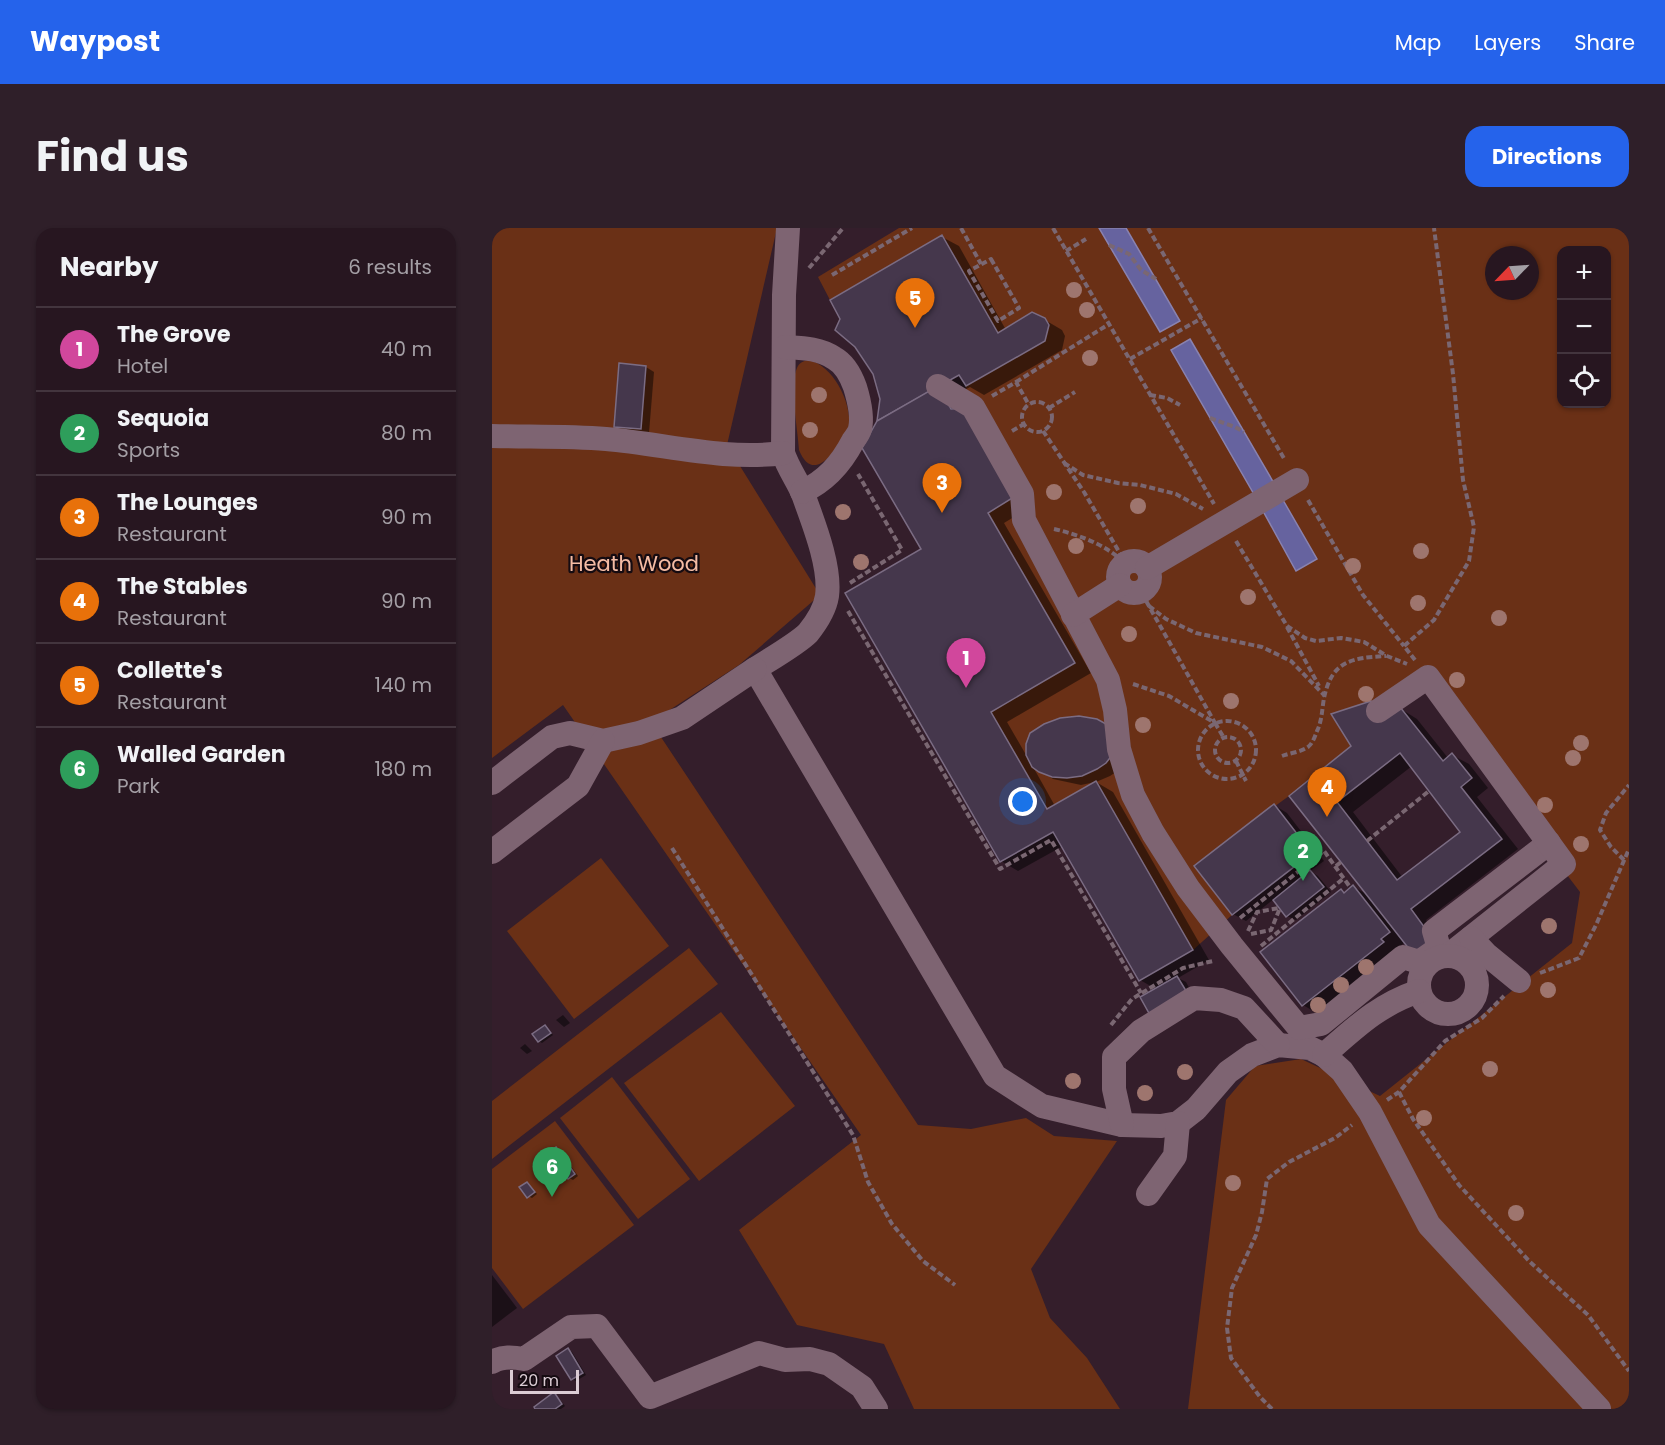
<!DOCTYPE html>
<meta charset="utf-8">
<style>
:root{--surface:#271620;--page:#2f1f29;--text:#f1f3f6;--muted:#a49fa5;--line:#43353e;--accent:#2563eb}
body{margin:0;font-family:Poppins,sans-serif;background:var(--page);color:var(--text)}
.controls{position:absolute;right:18px;top:18px;display:grid;overflow:hidden;border-radius:12px;box-shadow:0 2px 4px #0004}
.controls button{width:54px;height:54px;display:grid;place-items:center;padding:0;border:0;border-bottom:2px solid var(--line);background:var(--surface);color:var(--text);font:30px sans-serif}
.compass{position:absolute;left:993px;top:18px;width:54px;height:54px;border-radius:50%;background:var(--surface);box-shadow:0 2px 4px #0004;rotate:245deg}
.scale{position:absolute;left:18px;bottom:15px;width:69px;box-sizing:border-box;padding-left:6px;border:3px solid #dbccd4;border-top:0;font-size:16px;line-height:21px;white-space:nowrap;color:#dbccd4;-webkit-text-stroke:4px #150b11;paint-order:stroke}
.you{position:absolute;left:531px;top:574px;width:21px;height:21px;margin:-15px;border:4px solid #fff;border-radius:50%;background:#1a73e8;box-shadow:0 0 0 9px #1a73e833}
.badge{display:grid;place-items:center;width:39px;height:39px;border-radius:50%;background:var(--accent);color:#fff;font-size:20px;font-weight:700}
.pin{position:absolute;translate:-50% -50px;filter:drop-shadow(0 2px 3px #0008)}
.pin::after{content:'';position:absolute;top:32px;width:21px;height:18px;background:inherit;clip-path:polygon(0 0,100% 0,50% 100%)}
.list{margin:0;padding:0;list-style:none}
h2{display:flex;justify-content:space-between;align-items:center;height:78px;margin:0;padding:0 24px;font-size:26px}
h2 small{font-size:20px;font-weight:400;color:var(--muted)}
.list li{display:grid;grid-template-columns:39px 1fr auto;gap:18px;align-items:center;box-sizing:border-box;height:84px;padding:0 24px;border-top:2px solid var(--line)}
.list b{display:block;font-size:22px;white-space:nowrap}
.list p{margin:0;font-size:20px;white-space:nowrap;color:var(--muted)}
.list em{font-size:20px;font-style:normal;color:var(--muted)}
.icon{flex:none;width:33px;height:33px;fill:none;stroke:currentColor;stroke-width:2;stroke-linecap:round;stroke-linejoin:round}
.map{position:relative;flex:none;width:1137px;height:1181px;overflow:hidden;border-radius:18px}
header{display:flex;align-items:center;gap:36px;box-sizing:border-box;height:84px;padding:0 30px;background:var(--accent);color:#fff}
header strong{font-size:28px}
nav{display:flex;gap:33px;margin-inline-start:auto;font-size:21px}
.intro{display:flex;align-items:center;justify-content:space-between;box-sizing:border-box;height:144px;padding:0 36px}
h1{margin:0;font-size:42px}
.button{padding:15px 27px;border-radius:18px;background:var(--accent);color:#fff;font-size:21px;font-weight:700}
main{display:flex;gap:36px;padding:0 36px}
aside{flex:1;background:var(--surface);border-radius:18px;box-shadow:0 2px 4px #0004}
.map>svg:first-child{display:block}
.green{fill:#6a3016;fill-rule:evenodd}
.water{fill:#66639f;stroke:#8982af;stroke-width:1.5}
.shadow{fill:#0007;fill-rule:evenodd}
.building{fill:#45374c;stroke:#7b6c83;stroke-width:1.5;fill-rule:evenodd}
.lines{fill:none;stroke-linecap:round;stroke-linejoin:round}
.path{stroke:#7a6772;stroke-width:4;stroke-dasharray:6 3;stroke-linecap:butt}
.minor{stroke:#7e6472;stroke-width:24}
.tree{fill:#9e756e}
.labels{text-anchor:middle;stroke-width:4.5;stroke-linejoin:round;paint-order:stroke}
.park-label{font-size:21px;fill:#f5bca4;stroke:#150b11}
</style>
<header>
<strong>Waypost</strong>
<nav><a>Map</a><a>Layers</a><a>Share</a></nav>
</header>
<div class="intro"><h1>Find us</h1><a class="button">Directions</a></div>
<main>
<aside>
<h2>Nearby<small>6 results</small></h2>
<ul class="list">
<li><span class="badge" style="background:#d1479c">1</span><div><b>The Grove</b><p>Hotel</p></div><em>40 m</em></li>
<li><span class="badge" style="background:#2e9e5b">2</span><div><b>Sequoia</b><p>Sports</p></div><em>80 m</em></li>
<li><span class="badge" style="background:#e8710a">3</span><div><b>The Lounges</b><p>Restaurant</p></div><em>90 m</em></li>
<li><span class="badge" style="background:#e8710a">4</span><div><b>The Stables</b><p>Restaurant</p></div><em>90 m</em></li>
<li><span class="badge" style="background:#e8710a">5</span><div><b>Collette's</b><p>Restaurant</p></div><em>140 m</em></li>
<li><span class="badge" style="background:#2e9e5b">6</span><div><b>Walled Garden</b><p>Park</p></div><em>180 m</em></li>
</ul>
</aside>
<div class="map">
<svg width="1137" height="1181" viewBox="0 0 1137 1181">
<rect width="100%" height="100%" fill="#341e2b"/>
<!-- green -->
<g class="green">
<polygon points="0,0 285,0 235,217 328,367 247,437 159,494 426,897 479,901 534,890 562,908 625,913 539,1041 558,1090 595,1130 628,1181 422,1181 392,1116 305,1097 247,1002 369,907 71,477 0,530"/>
<path d="M407,0H1137V1181H696L734,872L763,838L809,831L888,868L1080,715L1088,664L935,463L891,492L879,473L839,486L859,518L797,568L702,637L740,687L701,722L604,553L555,581L499,484L583,435L496,285L522,269L473,180L474,158L553,113L557,97L553,91L540,84L506,105L450,7L338,72L326,49ZM1070,22H1114V176H1070ZM1002,27H1038V63H1002Z"/>
<path d="M316,132C340,136 360,174 357,198C357,201 353,206 351,210C340,228 320,254 307,222C306,202 297,157 305,140C307,135 311,133 316,132Z"/>
<polygon points="109,630 177,718 82,791 15,703"/>
<polygon points="197,720 226,756 0,931 0,873"/>
<polygon points="229,784 303,878 207,953 132,855"/>
<polygon points="120,849 198,951 146,991 68,890"/>
<polygon points="63,893 142,997 31,1081 0,1040 0,941"/>
</g>
<!-- water -->
<g class="water">
<polygon points="607,0 634,0 688,93 668,104"/>
<polygon points="698,111 783,257 763,268 679,122"/>
<polygon points="791,272 825,331 804,343 771,283"/>
</g>
<!-- shadow -->
<g class="shadow">
<path d="M450,9L467,18L514,102L553,92L570,102L573,108L570,122L492,167L478,159L462,168L538,279L512,295L599,445L515,494L537,532L587,490L627,542L618,548L604,554L621,564L717,732L686,750L694,754L703,771L664,761L648,752L571,618L526,643L509,633L355,365L431,322L386,193ZM540,537L561,551L589,557L603,554L563,578Z"/>
<polygon points="154,139 162,144 157,205 132,203 124,199"/>
<path d="M909,481L925,491L956,530L960,527L977,536L996,560L985,569L1026,621L934,692L957,721L913,714L828,787L811,777L770,724L849,663L853,665L862,659L876,667L799,568ZM920,538L970,604L911,650L861,584Z"/>
<polygon points="782,577 795,585 832,633 818,643 826,648 839,664 804,692 795,688 782,671 754,693 741,686"/>
<polygon points="71,787 78,795 72,799 64,792"/>
<polygon points="53,798 61,807 50,815 47,813"/>
<polygon points="33,816 40,823 35,826 28,820"/>
<polygon points="64,921 68,923 86,948 81,952 77,950"/>
<polygon points="35,956 45,966 40,970 36,968"/>
<polygon points="0,1047 25,1080 0,1099"/>
<polygon points="76,1122 80,1124 94,1147 84,1153 80,1151"/>
<polygon points="63,1166 73,1178 69,1181 45,1181"/>
</g>
<!-- building -->
<g class="building">
<polygon points="450,7 506,105 540,84 553,90 557,97 553,113 474,158 467,147 385,193 388,171 381,146 363,119 343,102 348,91 338,72"/>
<polygon points="127,135 154,138 149,201 122,199"/>
<polygon points="446,158 459,181 473,180 522,269 496,285 583,435 499,484 555,581 604,553 701,722 647,753 561,604 508,634 353,365 429,321 370,220 385,193"/>
<path d="M879,473L891,492L908,479L951,533L960,525L980,550L969,559L1010,611L919,681L941,711L921,726L797,568L859,518L839,486ZM908,525L968,604L905,652L845,574Z"/>
<polygon points="587,488 605,491 614,496 621,526 614,535 605,541 590,548 575,550 560,549 547,544 540,539 534,527 534,516 538,505 552,496 568,490"/>
<polygon points="782,576 820,625 740,687 702,638"/>
<polygon points="818,642 832,659 794,689 781,672"/>
<polygon points="861,657 898,704 889,711 892,714 810,778 768,724 849,661 852,665"/>
<polygon points="685,748 696,766 658,787 648,769"/>
<polygon points="53,797 59,805 46,814 40,806"/>
<polygon points="64,919 83,946 76,951 57,925"/>
<polygon points="35,954 43,964 35,970 27,959"/>
<polygon points="76,1120 91,1145 79,1152 64,1128"/>
<polygon points="62,1164 70,1176 63,1181 43,1181 42,1179"/>
</g>
<g class="lines">
<!-- path -->
<g class="path">
<polyline points="469,0 489,36"/>
<polyline points="561,0 722,276"/>
<polyline points="656,0 793,232"/>
<polyline points="617,17 637,26 649,42 664,51"/>
<polyline points="574,23 594,11"/>
<polygon points="499,31 527,80 506,93 477,43"/>
<polyline points="317,40 351,0"/>
<polyline points="340,47 420,0"/>
<polyline points="638,131 710,90"/>
<polyline points="524,154 617,96"/>
<polyline points="658,167 675,170 688,177"/>
<polyline points="500,168 524,154 537,177"/>
<circle cx="545" cy="189" r="15"/>
<polyline points="557,180 583,164"/>
<polyline points="718,190 743,199 752,204"/>
<polyline points="520,203 532,196"/>
<polyline points="551,203 592,264 633,334"/>
<polyline points="572,235 591,247 626,255 648,257 684,266 711,281"/>
<polyline points="816,272 871,367 912,418"/>
<path d="M562,301C588,307 611,316 631,333"/>
<polyline points="744,313 795,398 813,410 824,413 849,410 872,414 895,428 915,436"/>
<polyline points="358,355 410,322 366,246"/>
<polyline points="657,378 674,391 704,405 770,419 799,433 833,468"/>
<polyline points="356,383 508,641 559,612 649,765"/>
<polyline points="795,399 827,458"/>
<polyline points="923,432 912,418 942,392 977,333 982,299 971,252 961,146 942,0"/>
<polyline points="641,456 677,468 723,495 649,364"/>
<circle cx="735" cy="522" r="29"/>
<polyline points="723,495 732,510"/>
<circle cx="736" cy="522" r="13"/>
<path d="M790,528C798,525 809,524 816,519C821,515 823,508 825,503C830,493 830,481 832,470C840,432 860,430 894,428"/>
<polyline points="744,533 754,553"/>
<polyline points="875,613 937,563"/>
<polyline points="180,620 361,907 376,954 400,996 431,1033 463,1057"/>
<polyline points="1132,632 1119,619 1108,602 1114,585 1137,557"/>
<polyline points="844,638 849,634"/>
<polyline points="748,690 832,623 858,659"/>
<polyline points="756,703 765,684 787,680"/>
<polyline points="759,706 779,702 788,680"/>
<polyline points="769,718 852,650"/>
<polyline points="1048,745 1087,730 1104,697 1137,621"/>
<polyline points="619,797 640,771 691,740 721,733"/>
<polyline points="907,864 921,891 967,957 1038,1034 1096,1087 1137,1143"/>
<polyline points="895,872 907,864 953,813 990,790 1012,768"/>
<polyline points="780,1181 768,1169 739,1130 735,1100 740,1060 764,1007 770,984 775,951 797,934 843,910 860,897"/>
</g>
<!-- minor -->
<g class="minor">
<path d="M296,0L292,67L291,225C296,240 305,252 311,266C321,294 339,338 335,368C333,381 324,395 316,405C305,416 277,432 263,441L503,848L550,878L630,897L669,898L686,895L704,881L736,844L760,827L786,817L818,820L832,827L850,843L878,884L937,997L1107,1181"/>
<path d="M293,119C310,120 327,120 342,130C353,136 359,148 363,159C367,172 371,188 368,201C367,205 364,209 361,213C349,236 334,253 310,264"/>
<polyline points="446,158 481,179 530,266 532,292 616,452 623,482 627,521 641,567 661,605 696,660 740,718 807,800 829,796 911,729 927,734 947,720 942,703 1057,615"/>
<path d="M0,208C38,209 76,208 114,211C173,216 233,233 291,225"/>
<circle cx="642" cy="349" r="16"/>
<polyline points="655,340 805,252"/>
<polyline points="581,387 628,357"/>
<polyline points="886,483 936,449 1072,636 956,728"/>
<polyline points="0,555 60,509 78,505 111,513 147,505 190,490 263,441"/>
<polyline points="0,624 86,558 111,513"/>
<polyline points="979,710 994,726 1027,753"/>
<circle cx="956" cy="757" r="29"/>
<path d="M832,827C864,799 886,777 927,763"/>
<polyline points="630,897 622,861 622,829 649,803 702,770 729,772 752,780 786,817"/>
<polyline points="656,966 683,928 686,895"/>
<path d="M0,1134C10,1128 21,1129 32,1131L79,1099L105,1098L158,1169L267,1125L293,1132L318,1131L337,1136L370,1159L384,1181"/>
</g>
</g>
<!-- trees -->
<g class="tree">
<circle cx="582" cy="62" r="8"/>
<circle cx="595" cy="82" r="8"/>
<circle cx="598" cy="130" r="8"/>
<circle cx="327" cy="167" r="8"/>
<circle cx="318" cy="202" r="8"/>
<circle cx="562" cy="264" r="8"/>
<circle cx="646" cy="278" r="8"/>
<circle cx="351" cy="284" r="8"/>
<circle cx="584" cy="318" r="8"/>
<circle cx="929" cy="323" r="8"/>
<circle cx="369" cy="334" r="8"/>
<circle cx="861" cy="338" r="8"/>
<circle cx="756" cy="369" r="8"/>
<circle cx="926" cy="375" r="8"/>
<circle cx="1007" cy="390" r="8"/>
<circle cx="637" cy="406" r="8"/>
<circle cx="965" cy="452" r="8"/>
<circle cx="874" cy="466" r="8"/>
<circle cx="739" cy="473" r="8"/>
<circle cx="651" cy="497" r="8"/>
<circle cx="1089" cy="515" r="8"/>
<circle cx="1081" cy="530" r="8"/>
<circle cx="1053" cy="577" r="8"/>
<circle cx="1089" cy="616" r="8"/>
<circle cx="1057" cy="698" r="8"/>
<circle cx="874" cy="739" r="8"/>
<circle cx="849" cy="757" r="8"/>
<circle cx="1056" cy="762" r="8"/>
<circle cx="826" cy="777" r="8"/>
<circle cx="998" cy="841" r="8"/>
<circle cx="693" cy="844" r="8"/>
<circle cx="581" cy="853" r="8"/>
<circle cx="653" cy="865" r="8"/>
<circle cx="932" cy="890" r="8"/>
<circle cx="741" cy="955" r="8"/>
<circle cx="1024" cy="985" r="8"/>
</g>
<g class="labels">
<!-- park labels -->
<g class="park-label">
<text x="142" y="343">Heath Wood</text>
</g>
</g>
</svg>
<div class="controls">
<button>+</button>
<button>−</button>
<button><svg class="icon" aria-label="locate" viewBox="0 0 24 24"><circle cx="12" cy="12" r="6"/><path d="M12 2v4M12 18v4M2 12h4M18 12h4"/></svg></button>
</div>
<svg class="compass" viewBox="-18 -18 36 36"><path d="M0-13l5 13h-10z" fill="#e53935"/><path d="M0 13l5-13h-10z" fill="#a49fa5"/></svg>
<div class="scale">20 m</div>
<div class="you"></div>
<div class="pin badge" style="left:474px;top:460px;background:#d1479c">1</div>
<div class="pin badge" style="left:811px;top:653px;background:#2e9e5b">2</div>
<div class="pin badge" style="left:450px;top:285px;background:#e8710a">3</div>
<div class="pin badge" style="left:835px;top:589px;background:#e8710a">4</div>
<div class="pin badge" style="left:423px;top:100px;background:#e8710a">5</div>
<div class="pin badge" style="left:60px;top:969px;background:#2e9e5b">6</div>
</div>
</main>
